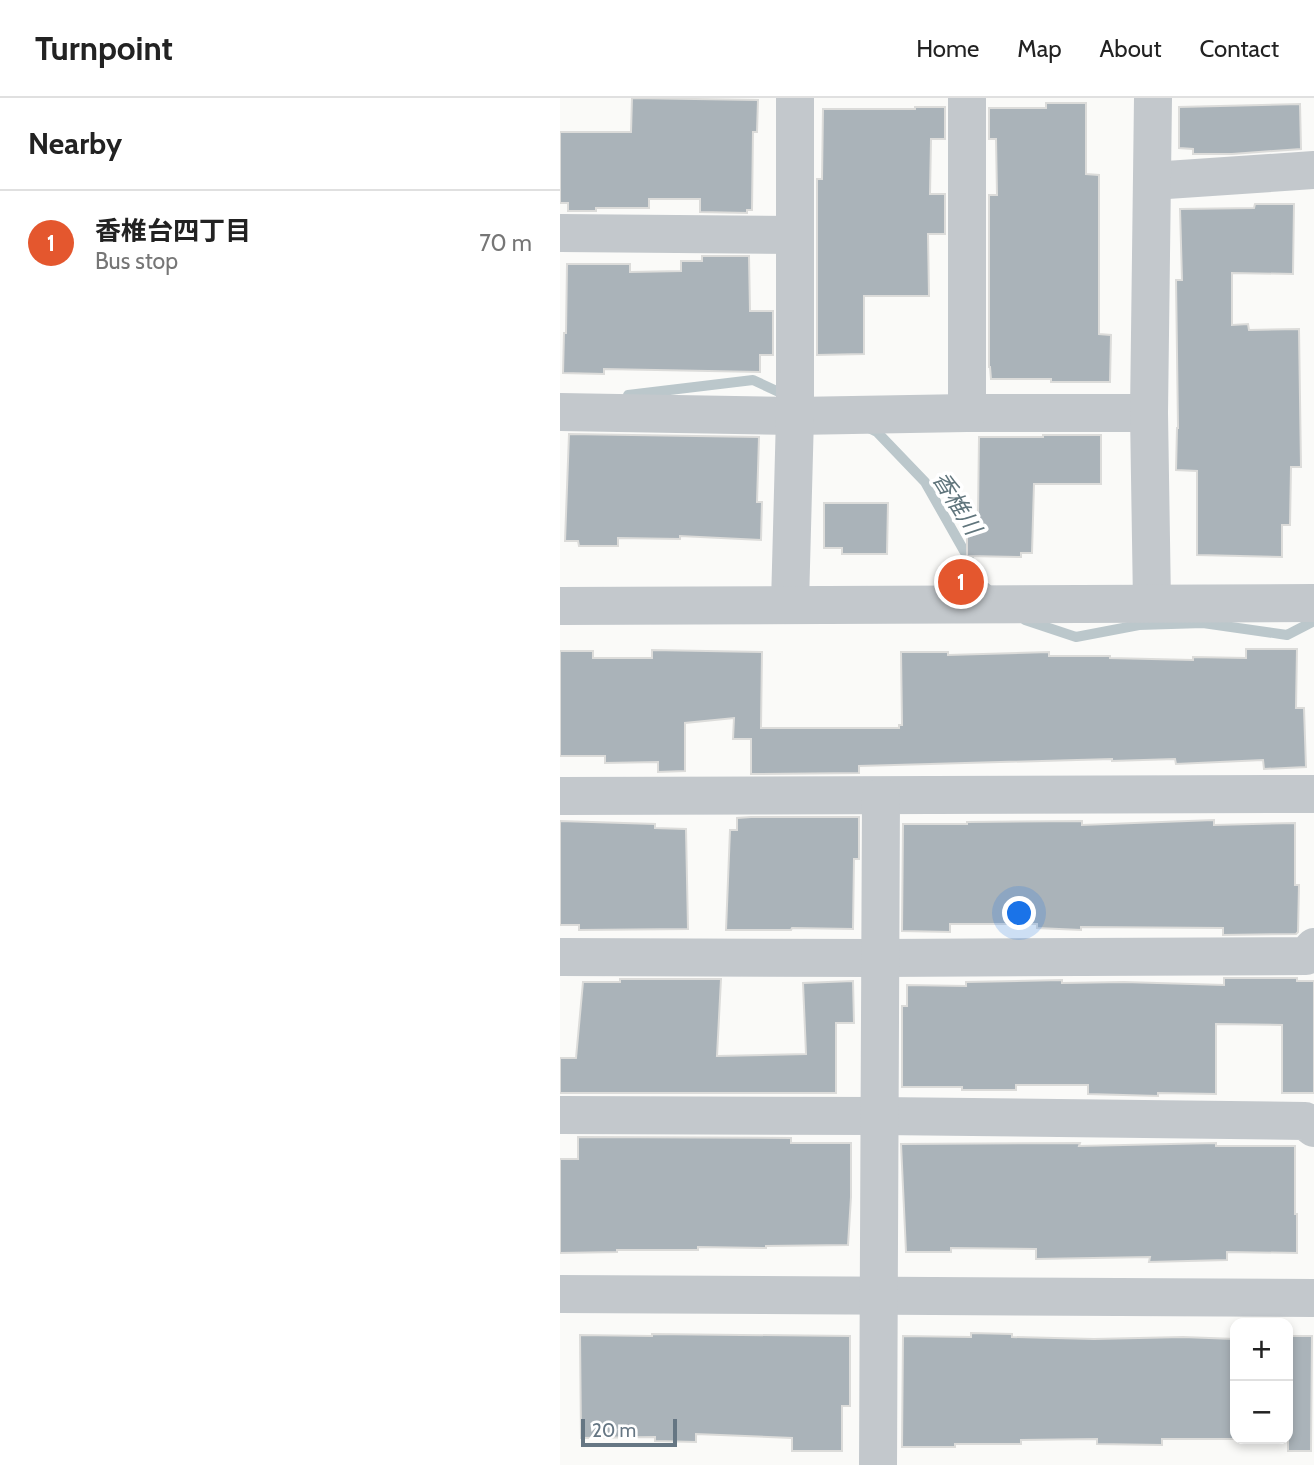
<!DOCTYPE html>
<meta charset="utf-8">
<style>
:root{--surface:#fff;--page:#f2f2f2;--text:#222;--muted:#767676;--line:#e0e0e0;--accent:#e4572e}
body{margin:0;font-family:Cabin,"Noto Sans JP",sans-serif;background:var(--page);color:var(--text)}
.controls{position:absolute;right:21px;bottom:21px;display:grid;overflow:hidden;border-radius:14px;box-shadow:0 4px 10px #0003}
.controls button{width:63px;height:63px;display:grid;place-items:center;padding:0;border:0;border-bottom:2px solid var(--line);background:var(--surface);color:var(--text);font:35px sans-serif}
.scale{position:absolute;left:21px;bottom:18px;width:96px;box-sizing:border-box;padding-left:7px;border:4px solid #657683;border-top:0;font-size:19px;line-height:24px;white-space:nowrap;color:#657683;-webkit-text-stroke:5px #fff;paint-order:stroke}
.you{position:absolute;left:460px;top:816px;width:24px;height:24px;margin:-18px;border:5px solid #fff;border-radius:50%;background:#1a73e8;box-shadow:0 0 0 10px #1a73e833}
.badge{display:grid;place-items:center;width:46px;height:46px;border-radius:50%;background:var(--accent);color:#fff;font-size:23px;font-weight:700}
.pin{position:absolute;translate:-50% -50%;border:4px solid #fff;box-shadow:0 2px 7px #0006}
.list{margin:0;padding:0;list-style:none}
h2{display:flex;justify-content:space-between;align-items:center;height:91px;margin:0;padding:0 28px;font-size:30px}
h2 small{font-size:23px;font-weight:400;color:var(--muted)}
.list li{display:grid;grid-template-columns:46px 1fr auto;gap:21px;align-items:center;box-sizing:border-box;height:105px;padding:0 28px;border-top:2px solid var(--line)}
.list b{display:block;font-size:26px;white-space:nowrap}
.list p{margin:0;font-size:23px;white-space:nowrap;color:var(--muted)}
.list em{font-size:23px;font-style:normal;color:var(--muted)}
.map{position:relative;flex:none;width:754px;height:1367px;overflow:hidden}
header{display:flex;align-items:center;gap:42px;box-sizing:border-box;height:98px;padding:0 35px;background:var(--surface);border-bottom:2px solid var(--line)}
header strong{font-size:33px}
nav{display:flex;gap:38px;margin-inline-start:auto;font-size:24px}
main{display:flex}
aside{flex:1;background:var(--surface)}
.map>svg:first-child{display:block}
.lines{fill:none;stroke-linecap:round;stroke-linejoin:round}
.stream{stroke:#bbc7cb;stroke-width:10}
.building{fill:#aab3b9;stroke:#dcdcda;stroke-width:2}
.minor{stroke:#c3c8cc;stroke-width:38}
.labels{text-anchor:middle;stroke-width:7;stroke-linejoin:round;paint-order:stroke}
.water-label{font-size:23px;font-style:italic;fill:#60757c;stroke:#fff}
</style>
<header>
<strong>Turnpoint</strong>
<nav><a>Home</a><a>Map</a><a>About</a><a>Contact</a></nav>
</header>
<main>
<aside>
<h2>Nearby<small></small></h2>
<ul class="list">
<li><span class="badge">1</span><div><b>香椎台四丁目</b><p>Bus stop</p></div><em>70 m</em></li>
</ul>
</aside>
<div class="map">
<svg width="754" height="1367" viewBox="0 0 754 1367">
<rect width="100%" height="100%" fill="#fafaf8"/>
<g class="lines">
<!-- stream -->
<g class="stream">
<polyline points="68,297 193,282 221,295 228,296"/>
<polyline points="309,330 317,334 365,384 424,488 432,495"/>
<polyline points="465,522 516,539 579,527 643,525 727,537 754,523"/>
</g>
</g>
<!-- building -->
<g class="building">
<polygon points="72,0 198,2 197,34 193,34 192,112 187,112 187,115 140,114 140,101 89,101 89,110 36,110 36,113 8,113 8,105 0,105 0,34 71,34"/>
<polygon points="486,5 526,5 526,76 539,77 539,236 551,237 550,284 491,284 491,281 431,281 430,269 429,269 429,97 437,97 436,41 429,41 429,10 486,10"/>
<polygon points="740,6 741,51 672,56 633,56 633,51 619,50 619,9"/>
<polygon points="355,9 385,9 385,41 371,41 370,96 385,96 385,136 368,136 369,198 304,198 304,256 257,257 257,81 262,81 263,11 355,11"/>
<polygon points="695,106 734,106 733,176 672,175 672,227 688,226 689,232 739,231 741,369 731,369 730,427 722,427 722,459 637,457 637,373 616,372 617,330 618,330 616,182 622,182 620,111 694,110"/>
<polygon points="142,158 189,158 190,213 213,213 213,257 200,257 200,274 44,271 44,276 3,275 4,235 6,235 7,166 70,166 70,174 121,173 121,163 142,163"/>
<polygon points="9,336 199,339 197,404 202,404 201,442 120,438 120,441 58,440 58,448 19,448 18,443 5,443"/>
<polygon points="483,337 541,337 541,386 474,386 472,455 461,455 461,459 407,458 407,416 418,416 419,339 483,339"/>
<polygon points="264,405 328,405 327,456 282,456 282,450 264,450"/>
<polygon points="686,551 737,551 736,610 744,610 746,669 704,671 703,662 616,666 615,661 552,663 552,661 299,668 299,675 191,676 191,641 173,641 174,620 125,625 125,673 98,674 98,664 45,665 45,658 0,658 0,553 33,553 33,560 92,560 92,552 202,554 201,630 339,630 339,627 342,627 341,554 388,554 388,557 489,554 489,558 550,558 550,560 633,562 633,559 686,560"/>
<polygon points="191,719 299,719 299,761 294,761 293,831 232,830 231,832 166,832 170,732 177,732 177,720"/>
<polygon points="654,722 654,727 735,725 735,787 739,787 738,834 736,836 663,837 663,830 521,829 521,832 477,830 477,826 390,826 390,834 342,833 343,726 407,726 407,724 522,723 522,727"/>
<polygon points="0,723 95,726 95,730 126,731 128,831 19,832 19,827 0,827"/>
<polygon points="664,880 737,880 737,883 754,883 754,995 722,995 722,927 656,926 656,996 598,995 598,998 528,996 528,987 456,987 456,992 402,992 402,989 342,989 342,908 347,908 347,887 406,888 406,884 502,882 502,885 564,884 664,887"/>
<polygon points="60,881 161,881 157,958 246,956 243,885 293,883 294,925 276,925 276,995 0,995 0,960 16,960 23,884 60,884"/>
<polygon points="18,1039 231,1040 231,1045 291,1045 291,1099 288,1147 206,1148 206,1150 138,1149 138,1152 57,1152 57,1154 0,1155 0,1061 18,1061"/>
<polygon points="520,1045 519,1048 656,1045 656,1048 735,1048 735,1116 737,1116 737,1155 667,1154 667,1162 589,1164 590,1159 476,1161 476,1151 391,1150 391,1154 346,1154 341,1046"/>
<polygon points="411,1235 452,1236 452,1239 534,1241 623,1239 675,1241 675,1341 602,1341 602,1347 537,1346 537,1341 461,1342 461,1346 395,1346 395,1349 342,1349 343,1238 411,1239"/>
<polygon points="92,1236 290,1238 290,1308 282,1308 282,1353 232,1353 232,1340 136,1336 136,1344 95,1343 95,1339 21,1340 20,1237 92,1238"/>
<polygon points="728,1238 752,1238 751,1353 728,1353"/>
</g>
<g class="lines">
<!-- minor -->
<g class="minor">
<polyline points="592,83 754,72"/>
<polyline points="0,135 235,137"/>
<polyline points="0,314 235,318 407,315 589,315"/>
<polyline points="407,315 407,0"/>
<polyline points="592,505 589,315 593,0"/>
<polyline points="230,506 235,318 235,0"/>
<polyline points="0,508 754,505"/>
<polyline points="0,698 754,696"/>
<polyline points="0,859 321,860 746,858 754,849"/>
<polyline points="0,1017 320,1018 745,1023 754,1030"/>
<polyline points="0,1196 754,1200"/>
<polyline points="318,1367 321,699"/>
</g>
</g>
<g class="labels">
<!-- water labels -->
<g class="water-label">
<text transform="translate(397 405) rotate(58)" y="8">香椎川</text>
</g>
</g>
</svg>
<div class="controls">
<button>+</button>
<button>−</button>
</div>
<div class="scale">20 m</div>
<div class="you"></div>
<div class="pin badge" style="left:401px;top:484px">1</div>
</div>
</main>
